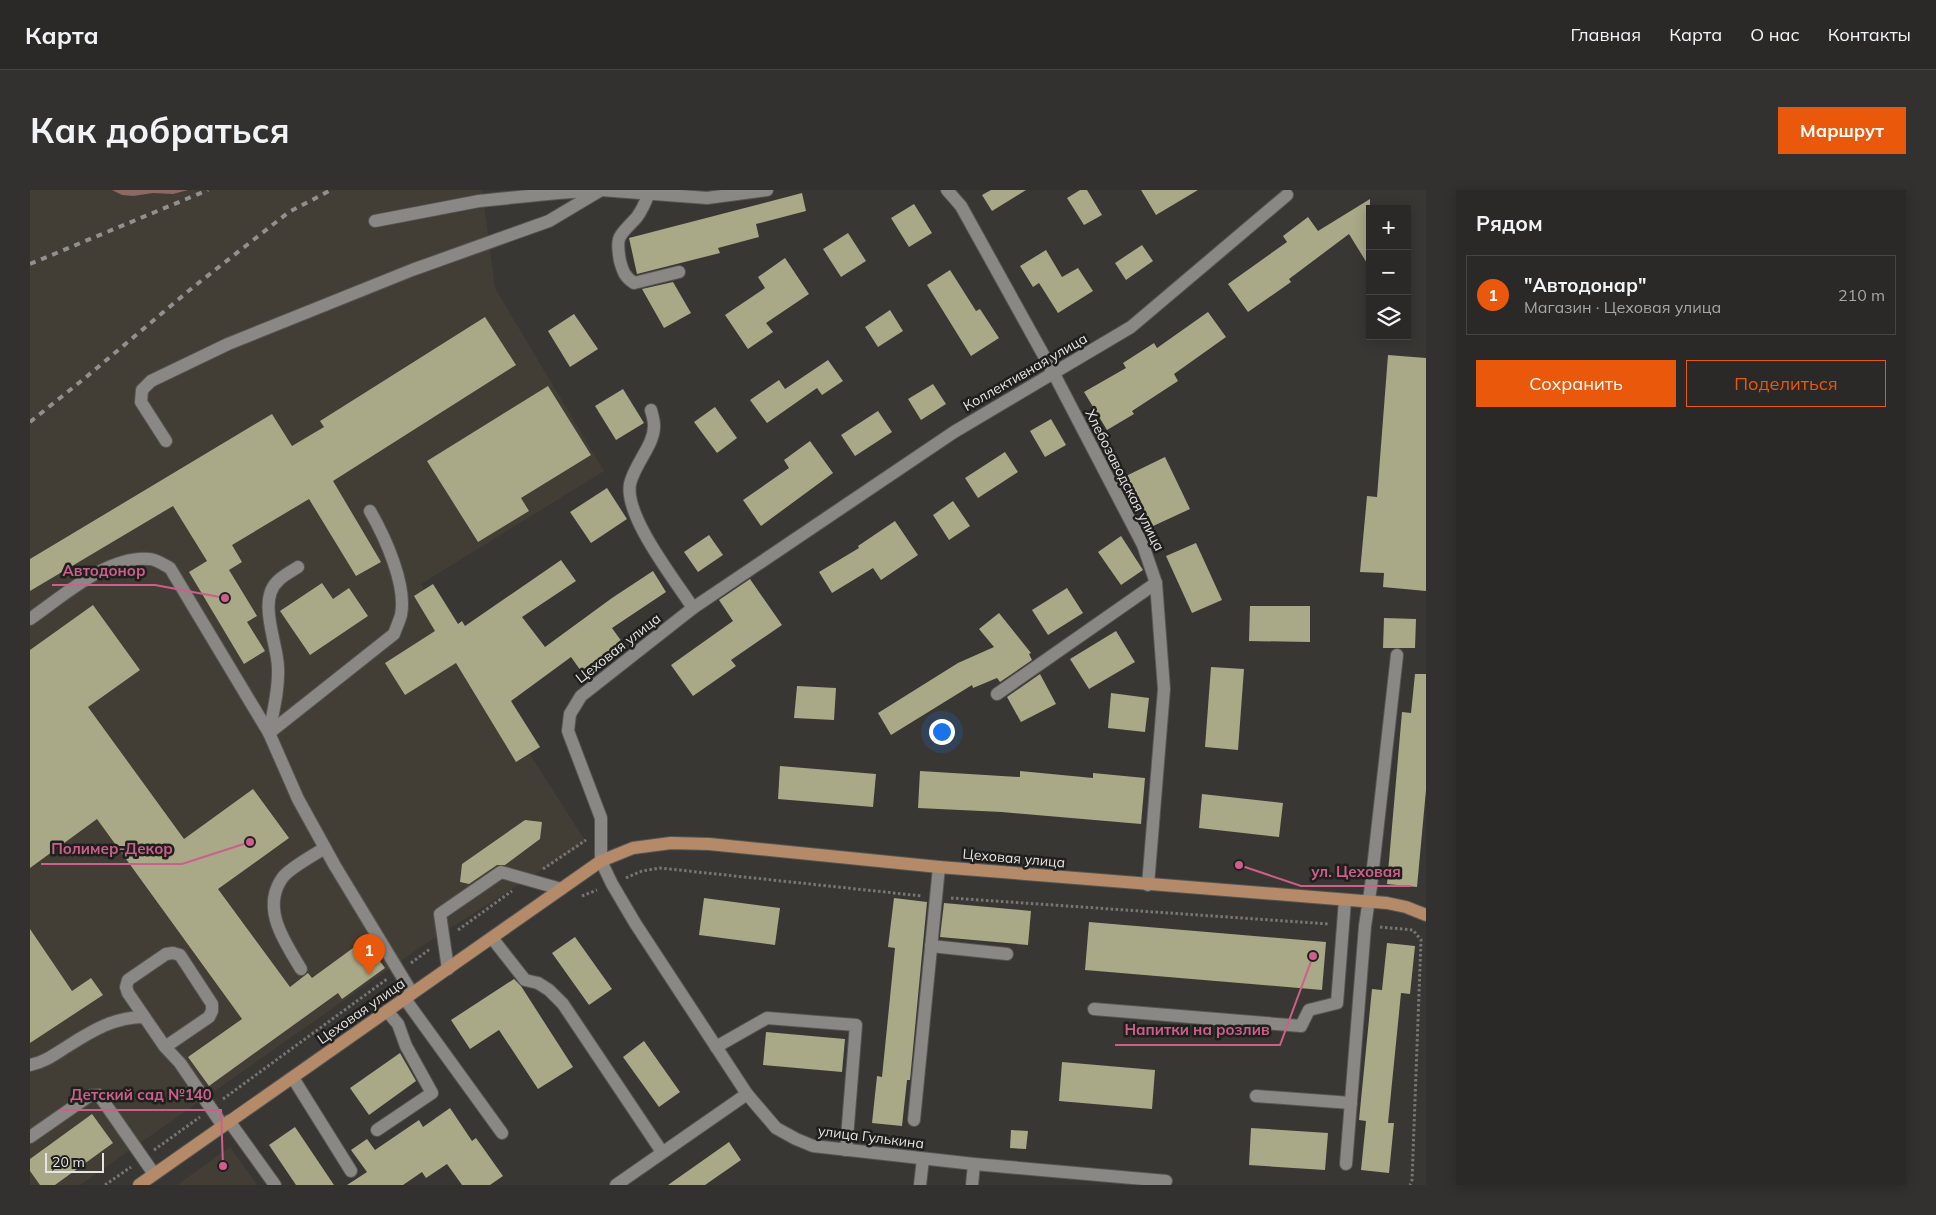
<!DOCTYPE html>
<html lang="ru">
<meta charset="utf-8">
<style>
:root{--surface:#2b2927;--page:#33312f;--text:#f1f3f6;--muted:#a6a6a7;--line:#474544;--accent:#ea580c}
body{margin:0;font-family:Mulish,sans-serif;background:var(--page);color:var(--text)}
.controls{position:absolute;right:15px;top:15px;display:grid;overflow:hidden;border-radius:0px;box-shadow:0 2px 12px #0003}
.controls button{width:45px;height:45px;display:grid;place-items:center;padding:0;border:0;border-bottom:1px solid var(--line);background:var(--surface);color:var(--text);font:25px sans-serif}
.scale{position:absolute;left:15px;bottom:12px;width:59px;box-sizing:border-box;padding-left:5px;border:2px solid #e5e4e3;border-top:0;font-size:14px;line-height:18px;white-space:nowrap;color:#e5e4e3;-webkit-text-stroke:4px #1f1f1d;paint-order:stroke}
.you{position:absolute;left:911px;top:541px;width:18px;height:18px;margin:-12px;border:4px solid #fff;border-radius:50%;background:#1a73e8;box-shadow:0 0 0 8px #1a73e833}
.badge{display:grid;place-items:center;width:32px;height:32px;border-radius:50%;background:var(--accent);color:#fff;font-size:16px;font-weight:700}
.pin{position:absolute;translate:-50% -41px;filter:drop-shadow(0 1px 2px #0008)}
.pin::after{content:'';position:absolute;top:26px;width:18px;height:15px;background:inherit;clip-path:polygon(0 0,100% 0,50% 100%)}
.list{margin:0;padding:0;list-style:none}
h2{display:flex;justify-content:space-between;align-items:center;height:65px;margin:0;padding:0 20px;font-size:21px}
h2 small{font-size:16px;font-weight:400;color:var(--muted)}
.list li{display:grid;grid-template-columns:32px 1fr auto;gap:15px;align-items:center;box-sizing:border-box;height:80px;margin:0 10px 10px;padding:0 10px;border:1px solid var(--line);border-radius:0px}
.list b{display:block;font-size:19px;white-space:nowrap}
.list p{margin:0;font-size:16px;white-space:nowrap;color:var(--muted)}
.list em{font-size:16px;font-style:normal;color:var(--muted)}
.actions{display:flex;gap:10px;padding:15px 20px}
.actions a{flex:1;padding:11px 0;border:1px solid var(--accent);border-radius:0px;text-align:center;font-size:18px;color:var(--accent)}
.actions .main{background:var(--accent);color:#fff}
.icon{flex:none;width:28px;height:28px;fill:none;stroke:currentColor;stroke-width:2;stroke-linecap:round;stroke-linejoin:round}
.map{position:relative;flex:none;width:1396px;height:995px;overflow:hidden;border-radius:0px}
header{display:flex;align-items:center;gap:30px;box-sizing:border-box;height:70px;padding:0 25px;background:var(--surface);border-bottom:1px solid var(--line)}
header strong{font-size:24px}
nav{display:flex;gap:28px;margin-inline-start:auto;font-size:18px}
.intro{display:flex;align-items:center;justify-content:space-between;box-sizing:border-box;height:120px;padding:0 30px}
h1{margin:0;font-size:35px}
.button{padding:12px 22px;border-radius:0px;background:var(--accent);color:#fff;font-size:18px;font-weight:700}
main{display:flex;gap:30px;padding:0 30px}
aside{flex:1;background:var(--surface);border-radius:0px;box-shadow:0 2px 12px #0003}
.map>svg:first-child{display:block}
.built{fill:#423e35}
.forest{fill:#8c6962}
.building{fill:#a9a887}
.lines{fill:none;stroke-linecap:round;stroke-linejoin:round}
.minor-casing{stroke:#575654;stroke-width:14}
.major-casing{stroke:#575654;stroke-width:14}
.path{stroke:#787674;stroke-width:3;stroke-dasharray:2.5 2.5;stroke-linecap:butt}
.minor{stroke:#8a8885;stroke-width:12}
.major{stroke:#b48a69;stroke-width:12}
.rail{stroke:#91908e;stroke-width:4;stroke-dasharray:6 6;stroke-linecap:butt}
.labels{text-anchor:middle;stroke-width:5;stroke-linejoin:round;paint-order:stroke}
.street-label{font-size:14px;fill:#e5e4e3;stroke:#1f1f1d}
.leader{fill:none;stroke:#ce5f8b;stroke-width:2}
.callout-dot{fill:#ce5f8b;stroke:#1f1f1d;stroke-width:2}
.callout-label{font-size:15px;text-anchor:middle;font-weight:bold;fill:#ce5f8b;stroke:#1f1f1d;stroke-width:5;stroke-linejoin:round;paint-order:stroke}
</style>
<header>
<strong>Карта</strong>
<nav><a>Главная</a><a>Карта</a><a>О нас</a><a>Контакты</a></nav>
</header>
<div class="intro"><h1>Как добраться</h1><a class="button">Маршрут</a></div>
<main>
<div class="map">
<svg width="1396" height="995" viewBox="0 0 1396 995">
<rect width="100%" height="100%" fill="#393734"/>
<!-- built -->
<g class="built">
<polygon points="0,0 452,0 465,98 574,281 391,394 556,652 389,758 50,995 0,995"/>
<polygon points="200,957 227,995 147,995"/>
</g>
<!-- forest -->
<polygon class="forest" points="82,0 158,0 143,4 123,3 103,6 92,5"/>
<!-- building -->
<g class="building">
<polygon points="961,0 996,0 962,21 952,5"/>
<polygon points="1050,0 1057,0 1072,25 1054,35 1037,8"/>
<polygon points="1111,0 1168,0 1126,25"/>
<polygon points="772,3 776,21 726,34 729,47 688,58 690,63 607,84 599,48"/>
<polygon points="1340,9 1340,78 1319,44 1259,89 1261,92 1218,122 1198,94 1257,52 1253,46 1278,27 1288,41"/>
<polygon points="884,14 902,43 879,57 861,28"/>
<polygon points="818,43 836,71 811,87 793,59"/>
<polygon points="1112,55 1123,71 1096,90 1085,73"/>
<polygon points="1016,60 1032,87 1048,78 1063,101 1028,123 1009,93 1003,97 990,76"/>
<polygon points="755,68 779,104 736,133 743,142 718,159 695,125 735,98 728,87"/>
<polygon points="920,80 946,121 950,119 969,148 941,166 897,95"/>
<polygon points="643,92 661,123 634,138 612,99"/>
<polygon points="860,120 873,141 848,157 835,137"/>
<polygon points="1178,122 1196,147 1144,184 1148,191 1102,221 1104,224 1077,240 1054,202 1096,178 1093,173 1124,153 1127,158"/>
<polygon points="544,124 568,159 540,177 518,141"/>
<polygon points="455,127 486,175 303,291 351,372 326,386 279,309 202,355 212,372 199,380 227,426 217,432 235,461 214,474 159,382 177,371 143,316 0,401 0,369 242,224 262,256 294,237 290,231"/>
<polygon points="1358,165 1396,168 1396,401 1353,397 1354,383 1330,382 1337,306 1347,307"/>
<polygon points="798,170 813,191 792,205 787,198 737,233 720,210 749,190 755,199"/>
<polygon points="903,194 916,214 891,230 878,209"/>
<polygon points="518,196 561,265 491,308 499,321 448,352 397,271"/>
<polygon points="593,199 614,233 586,250 565,216"/>
<polygon points="685,217 707,248 687,263 664,232"/>
<polygon points="848,221 862,242 825,266 811,245"/>
<polygon points="1021,229 1036,255 1015,267 1000,241"/>
<polygon points="780,251 803,283 731,336 713,310 759,278 754,270"/>
<polygon points="975,262 988,282 948,308 935,288"/>
<polygon points="1135,267 1160,319 1121,337 1096,286"/>
<polygon points="577,298 597,329 561,353 540,322"/>
<polygon points="923,311 940,336 919,350 903,325"/>
<polygon points="865,331 888,365 851,390 843,378 802,403 789,382 829,358 828,356"/>
<polygon points="679,345 693,365 668,382 654,362"/>
<polygon points="1091,346 1113,380 1091,395 1068,362"/>
<polygon points="1166,353 1192,410 1162,423 1136,366"/>
<polygon points="531,370 546,391 492,427 515,457 582,408 623,381 636,402 582,438 592,452 551,481 541,467 481,511 510,557 486,572 426,473 375,505 355,473 405,441 384,406 403,394 428,434 432,431 435,436"/>
<polygon points="720,389 752,435 701,470 706,476 663,506 641,475 703,431 689,410"/>
<polygon points="292,393 303,409 319,398 338,426 280,465 250,421"/>
<polygon points="1037,398 1053,423 1018,445 1002,420"/>
<polygon points="63,415 110,480 58,517 154,649 223,599 259,648 188,699 260,797 278,783 282,788 334,750 355,778 312,809 308,803 179,896 158,867 212,829 67,629 0,678 0,460"/>
<polygon points="1220,416 1280,416 1280,452 1219,451"/>
<polygon points="969,423 1001,463 999,464 1002,470 970,492 967,488 943,498 942,495 861,545 848,523 928,473 964,457 949,439"/>
<polygon points="1354,428 1386,429 1385,458 1353,458"/>
<polygon points="1086,441 1105,472 1059,499 1040,469"/>
<polygon points="1181,477 1214,479 1208,560 1175,557"/>
<polygon points="1010,484 1026,514 991,532 977,507"/>
<polygon points="1385,484 1396,484 1396,600 1387,697 1357,694 1372,522 1381,523"/>
<polygon points="767,496 806,498 804,530 764,528"/>
<polygon points="1081,503 1119,508 1115,542 1078,538"/>
<polygon points="750,576 846,584 843,617 748,609"/>
<polygon points="890,581 990,587 990,581 1063,588 1063,583 1115,588 1111,634 972,622 888,618"/>
<polygon points="1172,604 1253,613 1249,647 1169,638"/>
<polygon points="495,630 512,632 510,649 475,675 467,675 439,694 430,692 432,674"/>
<polygon points="674,708 750,718 745,755 669,745"/>
<polygon points="864,708 897,712 880,890 877,890 872,936 842,933 847,886 852,887 865,758 858,757"/>
<polygon points="914,713 1001,721 998,755 910,747"/>
<polygon points="1059,732 1296,752 1292,800 1055,780"/>
<polygon points="0,739 42,801 61,788 73,805 0,853"/>
<polygon points="545,747 582,799 559,815 522,763"/>
<polygon points="1357,753 1385,756 1380,804 1371,803 1358,933 1364,933 1359,983 1331,980 1336,931 1329,930 1342,799 1352,800"/>
<polygon points="484,789 491,796 543,877 508,899 469,840 440,859 421,830"/>
<polygon points="736,842 815,849 812,882 733,875"/>
<polygon points="614,851 650,902 629,917 593,867"/>
<polygon points="370,863 386,891 339,925 320,898"/>
<polygon points="1032,872 1125,880 1122,919 1029,911"/>
<polygon points="420,918 442,951 446,948 473,986 460,995 432,995 417,974 396,988 392,982 373,995 317,995 337,982 321,960 337,949 345,960 389,930 393,937"/>
<polygon points="62,924 83,953 25,995 10,995 0,981 0,969"/>
<polygon points="265,937 304,995 266,995 239,955"/>
<polygon points="1221,938 1298,943 1295,980 1219,975"/>
<polygon points="981,940 998,941 996,959 980,958"/>
<polygon points="699,952 711,970 675,995 638,995"/>
</g>
<g class="lines">
<!-- minor casing -->
<g class="minor-casing">
<g id="minor">
<polyline points="917,0 931,16 1024,184 1113,355 1126,393 1134,499 1118,695"/>
<path d="M619,3C616,11 612,20 607,27C590,46 585,44 590,71C593,82 595,87 604,93L649,82"/>
<polyline points="345,31 449,11 528,3 571,0 677,8 737,0"/>
<path d="M621,220C622,224 624,230 624,235C625,254 605,273 600,294C594,326 645,390 663,418"/>
<polyline points="136,251 111,212 112,200 121,191 198,154 382,80 519,31 571,0"/>
<path d="M268,377C262,381 254,385 249,390C226,409 248,454 248,478C249,500 243,522 239,543L364,444C366,438 369,432 371,425C377,395 355,347 340,321"/>
<path d="M0,429C32,407 78,365 119,369C126,369 134,375 140,378L239,543L268,609L305,676L382,803"/>
<polyline points="967,504 1126,393"/>
<polyline points="462,748 495,790 508,793 519,800 533,814 632,962"/>
<polyline points="901,756 977,764"/>
<path d="M271,779C255,752 230,718 253,687C260,678 285,664 295,658"/>
<polyline points="418,779 410,724 471,682 531,699"/>
<polyline points="375,809 472,943"/>
<polyline points="1064,819 1271,836 1279,820 1307,813 1315,710"/>
<polyline points="135,857 179,827 182,821 182,814 150,765 143,763 136,764 98,790 96,797 98,803 135,857 150,873 193,936"/>
<polyline points="686,857 737,828 826,835 816,960"/>
<path d="M0,875C15,872 25,864 38,856C63,840 85,827 114,827"/>
<polyline points="263,888 321,981"/>
<polyline points="1226,906 1321,913"/>
<polyline points="884,930 909,677"/>
<polyline points="199,931 245,995"/>
<polyline points="347,940 402,903 376,856 368,834 357,821"/>
<polyline points="0,947 59,906 69,905 124,984"/>
<polyline points="1316,974 1335,736 1341,696 1367,465"/>
<polyline points="1136,991 944,974 783,956 766,949 746,938 717,904 605,733 582,694 571,671 571,628 538,541 540,524 551,506 663,418 924,242 1101,137 1257,5"/>
<polyline points="586,995 717,904"/>
<polyline points="890,995 893,969"/>
<polyline points="942,995 944,974"/>
</g>
</g>
<!-- major casing -->
<g class="major-casing">
<polyline id="major" points="109,995 571,671 603,658 641,653 679,654 909,677 1357,713 1376,717 1396,725"/>
</g>
<!-- path -->
<g class="path">
<polyline points="513,679 556,650"/>
<polyline points="596,688 612,681 630,678 892,706"/>
<polyline points="552,706 567,700"/>
<polyline points="921,708 1299,734"/>
<polyline points="1350,737 1383,740 1391,750 1382,990 1380,995"/>
<polyline points="428,740 482,701"/>
<polyline points="381,773 400,759"/>
<polyline points="193,909 357,789"/>
<polyline points="124,960 170,927"/>
<polyline points="75,995 101,977"/>
</g>
<!-- minor -->
<use href="#minor" class="minor"/>
<!-- major -->
<use href="#major" class="major"/>
<!-- rail -->
<g class="rail">
<polyline points="0,74 178,0"/>
<polyline points="0,232 55,188 162,98 259,22 301,0"/>
</g>
</g>
<g class="labels">
<!-- street labels -->
<g class="street-label">
<text transform="translate(995 182) rotate(-30)" y="5">Коллективная улица</text>
<text transform="translate(1095 290) rotate(63)" y="5">Хлебозаводская улица</text>
<text transform="translate(588 458) rotate(-38)" y="5">Цеховая улица</text>
<text transform="translate(984 668) rotate(5)" y="5">Цеховая улица</text>
<text transform="translate(331 821) rotate(-35)" y="5">Цеховая улица</text>
<text transform="translate(841 947) rotate(7)" y="5">улица Гулькина</text>
</g>
</g>
<!-- callouts -->
<path class="leader" d="M195 408L125 395H22M220 652L152 674H11M1209 675L1271 696H1381M1283 766L1250 855H1085M193 976L191 920H30"/>
<g class="callout-dot">
<circle cx="195" cy="408" r="5"/>
<circle cx="220" cy="652" r="5"/>
<circle cx="1209" cy="675" r="5"/>
<circle cx="1283" cy="766" r="5"/>
<circle cx="193" cy="976" r="5"/>
</g>
<g class="callout-label">
<text x="74" y="386">Автодонор</text>
<text x="82" y="664">Полимер-Декор</text>
<text x="1326" y="687">ул. Цеховая</text>
<text x="1167" y="845">Напитки на розлив</text>
<text x="111" y="910">Детский сад №140</text>
</g>
</svg>
<div class="controls">
<button>+</button>
<button>−</button>
<button><svg class="icon" aria-label="layers" viewBox="0 0 24 24"><path d="M12 4l9 5-9 5-9-5zM3 14l9 5 9-5"/></svg></button>
</div>
<div class="scale">20 m</div>
<div class="you"></div>
<div class="pin badge" style="left:339px;top:785px">1</div>
</div>
<aside>
<h2>Рядом<small></small></h2>
<ul class="list">
<li><span class="badge">1</span><div><b>&quot;Автодонар&quot;</b><p>Магазин · Цеховая улица</p></div><em>210 m</em></li>
</ul>
<div class="actions"><a class="main">Сохранить</a><a>Поделиться</a></div>
</aside>
</main>
